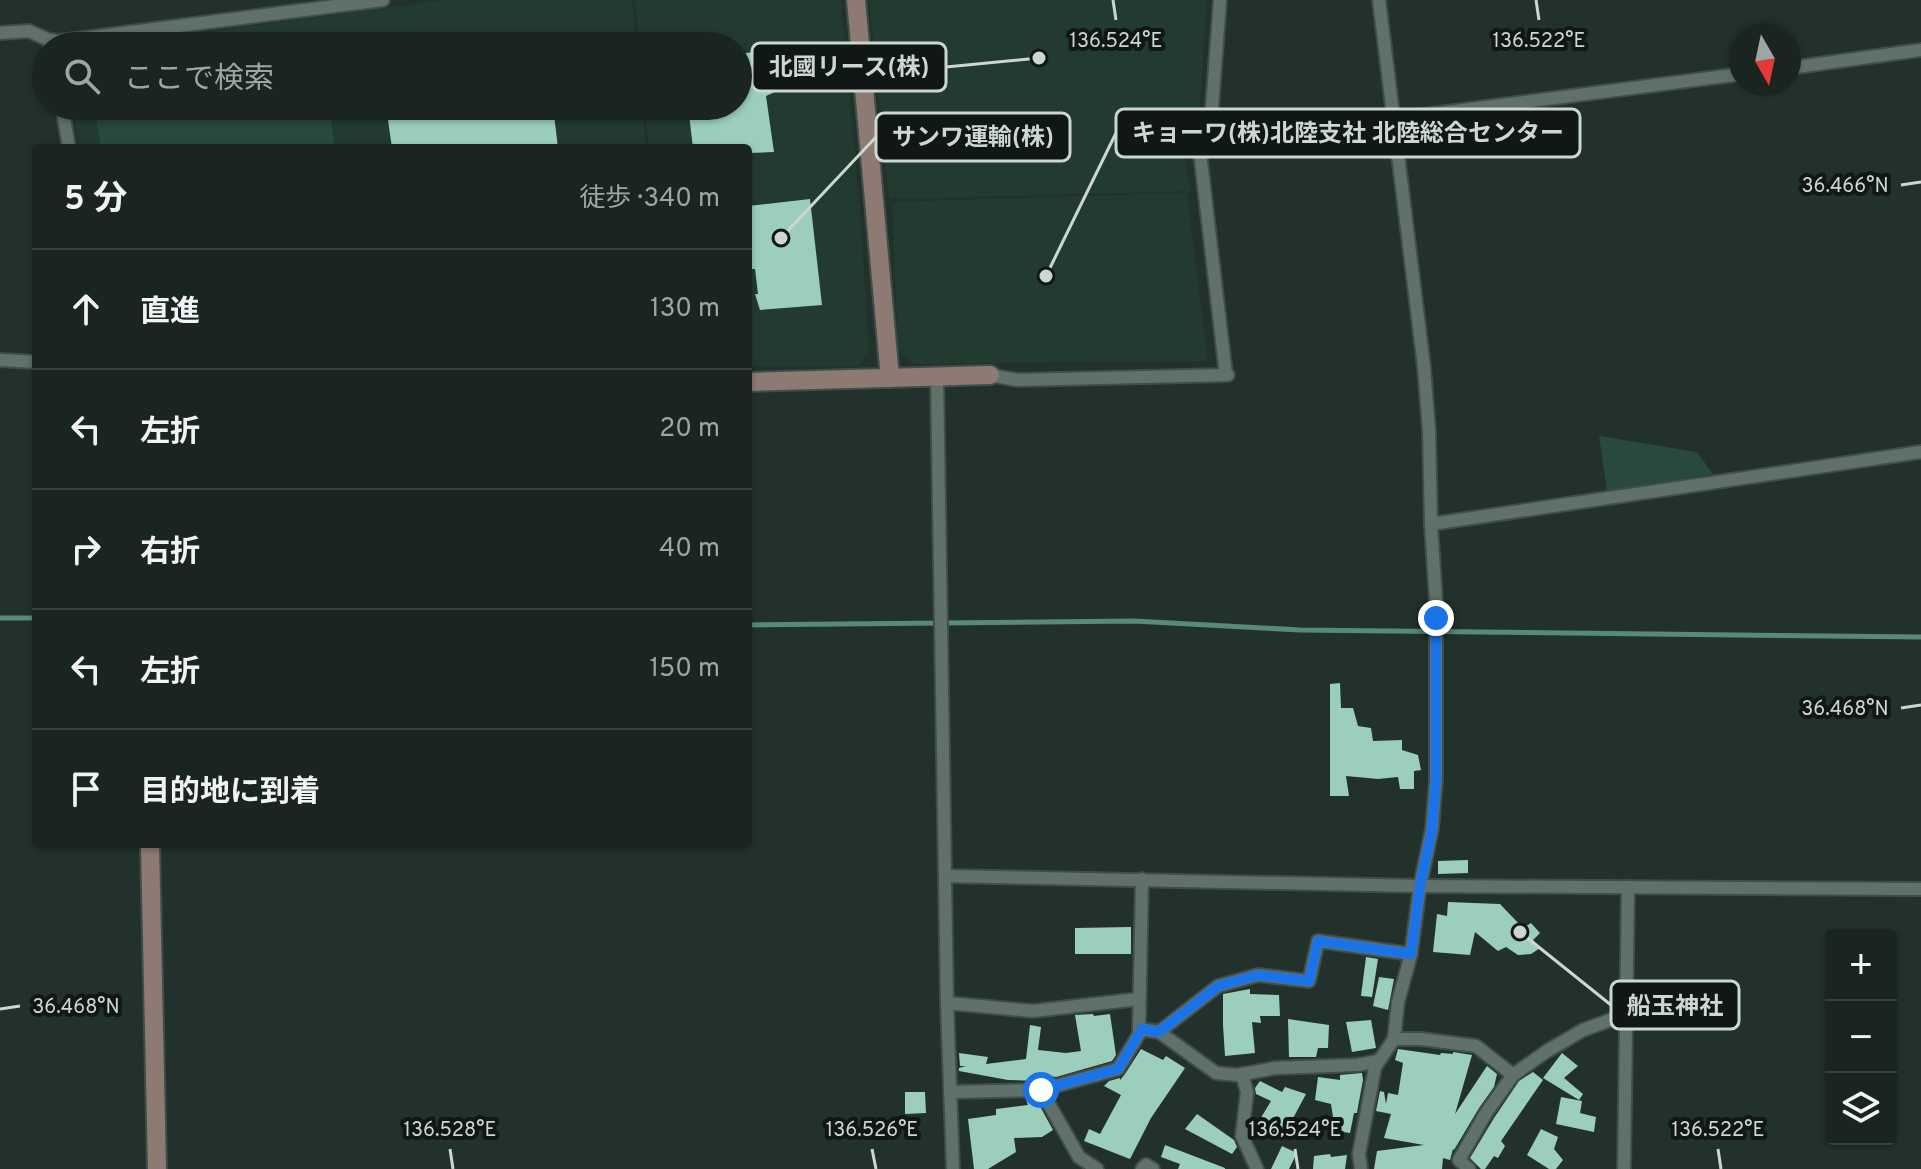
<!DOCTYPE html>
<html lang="ja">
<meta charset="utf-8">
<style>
:root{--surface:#1a2520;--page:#27312d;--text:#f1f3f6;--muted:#9fa5a5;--line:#38423e}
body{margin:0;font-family:Overpass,"Noto Sans JP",sans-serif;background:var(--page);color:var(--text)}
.controls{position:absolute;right:24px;bottom:24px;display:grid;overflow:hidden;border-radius:8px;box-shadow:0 2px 6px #0004}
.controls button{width:72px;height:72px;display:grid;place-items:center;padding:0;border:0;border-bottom:2px solid var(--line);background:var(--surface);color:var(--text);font:40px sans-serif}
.compass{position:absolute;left:1729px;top:24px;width:72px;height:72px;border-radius:50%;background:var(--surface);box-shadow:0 2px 6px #0004;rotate:171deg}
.stop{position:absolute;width:24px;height:24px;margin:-18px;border:6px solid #1a73e8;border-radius:50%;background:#fff}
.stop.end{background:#1a73e8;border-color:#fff;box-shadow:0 2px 8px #0008}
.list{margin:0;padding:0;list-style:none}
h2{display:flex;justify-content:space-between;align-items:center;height:104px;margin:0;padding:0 32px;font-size:34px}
h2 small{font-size:26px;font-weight:400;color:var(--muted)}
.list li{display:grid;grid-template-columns:52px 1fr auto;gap:24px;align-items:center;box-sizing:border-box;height:120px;padding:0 32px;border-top:2px solid var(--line)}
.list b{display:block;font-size:30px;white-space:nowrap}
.list em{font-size:26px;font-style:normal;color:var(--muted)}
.icon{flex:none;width:44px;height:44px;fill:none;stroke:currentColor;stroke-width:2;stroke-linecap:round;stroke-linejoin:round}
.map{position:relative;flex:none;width:1921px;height:1169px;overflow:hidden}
.search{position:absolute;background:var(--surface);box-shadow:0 2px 6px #0004;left:32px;top:32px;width:720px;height:88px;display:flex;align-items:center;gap:20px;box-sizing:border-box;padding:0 28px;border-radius:44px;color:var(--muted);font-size:30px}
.panel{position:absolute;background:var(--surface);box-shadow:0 2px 6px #0004;left:32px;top:144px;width:720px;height:704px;border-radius:8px}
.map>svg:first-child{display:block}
.built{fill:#233a31}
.green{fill:#29493d}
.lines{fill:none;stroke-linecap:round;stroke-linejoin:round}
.stream{stroke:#598a78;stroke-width:5}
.building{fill:#9bcfbb}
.street-casing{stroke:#404e49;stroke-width:16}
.secondary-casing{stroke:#404e49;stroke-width:22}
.street{stroke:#60716a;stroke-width:12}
.secondary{stroke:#8d7a73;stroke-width:18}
.route{stroke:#1a73e8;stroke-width:10}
.ticks{fill:none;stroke:#ccd6d2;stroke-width:3}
.ticks-label{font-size:20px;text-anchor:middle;fill:#ccd6d2;stroke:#111715;stroke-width:8;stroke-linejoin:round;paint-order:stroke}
.leader{fill:none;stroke:#ccd6d2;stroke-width:3}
.callout-dot{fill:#ccd6d2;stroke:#111715;stroke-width:3}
.callout{fill:#111715;stroke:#ccd6d2;stroke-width:3}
.callout-label{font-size:24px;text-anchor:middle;font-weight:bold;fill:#ccd6d2}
</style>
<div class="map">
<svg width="1921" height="1169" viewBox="0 0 1921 1169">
<rect width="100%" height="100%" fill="#22312b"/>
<!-- built -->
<g class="built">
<polygon points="444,0 632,0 636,46 100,46"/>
<polygon points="635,0 841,0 861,225 869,353 858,366 748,367 748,148 649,148 645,106 738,106 738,46 640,46"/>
<polygon points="869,0 1207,0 1199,116 1182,134 1190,191 889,199"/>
<polygon points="71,106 642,106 646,148 80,148"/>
<polygon points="1187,193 1208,361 912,364 898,349 892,202"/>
</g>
<!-- green -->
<g class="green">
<polygon points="94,106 329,106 335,148 101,148"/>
<polygon points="1599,436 1697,452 1713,474 1607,491"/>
</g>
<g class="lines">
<!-- stream -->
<g class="stream">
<polyline points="0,618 36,618"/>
<polyline points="748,625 1134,621 1300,630 1921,637"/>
</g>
</g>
<!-- building -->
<g class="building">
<polygon points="771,50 777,91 766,96 774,152 748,153 748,148 693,148 688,106 738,106 738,54"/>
<polygon points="386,106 553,106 558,148 392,148"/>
<polygon points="810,199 822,305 760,310 755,294 758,294 755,269 748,269 748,206"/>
<polygon points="1340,683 1341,708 1353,708 1358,726 1371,728 1373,741 1402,740 1402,750 1418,755 1421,770 1414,771 1414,789 1400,789 1398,777 1378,779 1346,776 1349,796 1330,796 1330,684"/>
<polygon points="1468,860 1468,873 1438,874 1438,861"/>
<polygon points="1448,902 1500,904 1523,928 1531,923 1540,933 1533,940 1540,948 1531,954 1518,955 1506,947 1498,951 1475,932 1470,955 1433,952 1437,914 1447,916"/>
<polygon points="1131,927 1131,954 1075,954 1075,928"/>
<polygon points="1366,957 1378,959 1372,997 1361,996"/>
<polygon points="1379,977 1394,979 1388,1010 1373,1006"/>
<polygon points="1250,989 1250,994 1279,995 1280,1016 1260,1016 1261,1023 1252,1022 1255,1053 1225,1056 1223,1025 1223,994"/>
<polygon points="1093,1014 1094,1016 1110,1014 1116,1055 1112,1061 1056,1077 1049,1076 1049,1079 1040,1081 1008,1080 959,1071 959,1068 966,1066 960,1066 959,1053 988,1057 986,1064 1026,1059 1030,1025 1041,1027 1038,1050 1066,1053 1081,1051 1075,1015"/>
<polygon points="1288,1019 1329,1025 1328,1048 1318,1048 1316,1057 1289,1057"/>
<polygon points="1371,1020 1376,1048 1352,1052 1346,1022"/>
<polygon points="1141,1049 1163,1060 1166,1056 1185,1068 1151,1118 1130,1159 1084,1141 1089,1129 1100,1134 1121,1095 1104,1086 1109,1081 1120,1078 1120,1080 1125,1074"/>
<polygon points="1398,1049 1440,1055 1441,1053 1453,1054 1453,1052 1472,1055 1455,1114 1487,1066 1497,1074 1494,1087 1479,1108 1454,1150 1453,1149 1450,1160 1443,1158 1442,1169 1374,1169 1377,1151 1424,1145 1384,1138 1391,1114 1376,1111 1380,1091 1384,1092 1386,1104 1388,1093 1398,1095 1403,1063 1395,1060"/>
<polygon points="1562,1053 1578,1066 1564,1078 1583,1094 1579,1100 1543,1078"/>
<polygon points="1533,1072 1543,1080 1501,1141 1505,1146 1498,1158 1494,1156 1485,1169 1481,1169 1470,1158 1494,1118 1519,1081"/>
<polygon points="1362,1073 1363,1080 1358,1107 1357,1113 1354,1113 1350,1133 1330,1130 1333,1117 1331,1104 1315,1100 1318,1077 1340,1080 1340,1075"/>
<polygon points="1260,1081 1282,1092 1285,1087 1306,1094 1282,1139 1256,1126 1271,1101 1256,1094 1255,1088"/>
<polygon points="905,1092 925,1092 926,1113 905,1114"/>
<polygon points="1561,1097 1582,1101 1580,1113 1596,1117 1594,1132 1556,1124"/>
<polygon points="1026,1099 1036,1099 1053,1130 1042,1137 1014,1138 1016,1152 988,1169 974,1169 968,1119 996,1115 996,1109 1028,1105"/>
<polygon points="1197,1114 1234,1140 1237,1147 1232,1154 1185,1129"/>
<polygon points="1541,1129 1558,1137 1554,1149 1563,1160 1556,1169 1549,1169 1527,1155"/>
<polygon points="1165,1145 1225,1168 1225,1169 1178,1169 1180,1164 1161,1157"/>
<polygon points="1282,1146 1297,1153 1289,1169 1271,1169"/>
<polygon points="1330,1154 1331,1157 1347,1155 1345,1169 1313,1169 1314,1156"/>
</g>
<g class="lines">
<!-- street casing -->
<g class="street-casing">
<g id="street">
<polyline points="1220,0 1210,135 1199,144 1226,375"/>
<polyline points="0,33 29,31 49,40 50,45"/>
<polyline points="49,40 60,41 383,0"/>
<polyline points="1789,68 1921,50"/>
<polyline points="62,106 69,148"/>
<polyline points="1199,144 1741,74"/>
<polyline points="0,360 36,362"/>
<polyline points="990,375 1017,380 1228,375"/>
<polyline points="937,377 947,1003 953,1169"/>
<polyline points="1431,524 1921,452"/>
<polyline points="945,876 1420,886 1921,889"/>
<polyline points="1142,879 1139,1029 1159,1032"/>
<polyline points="947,1003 1033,1011 1139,999"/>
<polyline points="1394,1039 1421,1039 1476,1046 1513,1075"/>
<polyline points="1378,1061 1357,1065 1275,1068 1238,1075 1216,1073 1159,1032 1218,986 1258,975 1309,981 1318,941 1411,954"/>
<polyline points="1242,1074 1247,1092 1242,1136 1257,1169"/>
<polyline points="1041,1090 1118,1069 1142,1029"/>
<polyline points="950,1092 1041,1090 1079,1157 1097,1169"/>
<polyline points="1142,1169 1146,1165 1153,1169"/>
<polyline points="1361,1169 1359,1154 1375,1067 1394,1039 1398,1002 1411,954 1420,886 1432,829 1436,780 1436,601 1431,524 1429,431 1424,367 1379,0"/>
<polyline points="1469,1169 1459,1160 1486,1113 1513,1075 1547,1051 1583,1030 1627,1014"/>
<polyline points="1624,1169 1628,887"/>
</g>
</g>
<!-- secondary casing -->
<g class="secondary-casing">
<g id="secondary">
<polyline points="856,0 890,378"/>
<polyline points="748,382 990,375"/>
<polyline points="150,844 157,1169"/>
</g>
</g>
<!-- street -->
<use href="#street" class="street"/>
<!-- secondary -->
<use href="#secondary" class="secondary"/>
</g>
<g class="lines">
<!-- route -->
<polyline class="route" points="1041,1090 1118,1069 1142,1029 1159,1032 1218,986 1258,975 1309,981 1318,941 1411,954 1420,886 1432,829 1436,780 1436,618"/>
</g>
<!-- ticks -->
<path class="ticks" d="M1113,0L1116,20M1536,0L1539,20M1901,185L1921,182M1901,708L1921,705M0,1009L20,1006M450,1149L453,1169M872,1149L876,1169M1295,1149L1298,1169M1718,1149L1721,1169"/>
<g class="ticks-label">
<text x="1116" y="47">136.524°E</text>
<text x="1539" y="47">136.522°E</text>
<text x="1845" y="192">36.466°N</text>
<text x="1845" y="715">36.468°N</text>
<text x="76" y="1013">36.468°N</text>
<text x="450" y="1136">136.528°E</text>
<text x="872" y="1136">136.526°E</text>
<text x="1295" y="1136">136.524°E</text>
<text x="1718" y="1136">136.522°E</text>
</g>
<!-- callouts -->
<path class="leader" d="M1039 58L946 67M1046 276L1116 133M781 238L876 137M1520 932L1611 1005"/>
<g class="callout-dot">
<circle cx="1039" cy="58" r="8"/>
<circle cx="1046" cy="276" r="8"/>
<circle cx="781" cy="238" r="8"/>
<circle cx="1520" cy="932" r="8"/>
</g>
<g class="callout">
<rect x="752" y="43" width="194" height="48" rx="8"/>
<rect x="1116" y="109" width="464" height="48" rx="8"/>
<rect x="876" y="113" width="194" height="48" rx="8"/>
<rect x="1611" y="981" width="128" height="48" rx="8"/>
</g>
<g class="callout-label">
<text x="849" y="75">北國リース(株)</text>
<text x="1348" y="141">キョーワ(株)北陸支社 北陸総合センター</text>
<text x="973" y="145">サンワ運輸(株)</text>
<text x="1675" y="1014">船玉神社</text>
</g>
</svg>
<div class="controls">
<button>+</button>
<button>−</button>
<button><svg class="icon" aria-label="layers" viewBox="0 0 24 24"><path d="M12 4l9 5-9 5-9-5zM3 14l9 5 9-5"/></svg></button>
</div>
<svg class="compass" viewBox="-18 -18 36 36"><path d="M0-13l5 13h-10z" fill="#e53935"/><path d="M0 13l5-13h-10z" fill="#9fa5a5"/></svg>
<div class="stop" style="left:1041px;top:1090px"></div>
<div class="stop end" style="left:1436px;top:618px"></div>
<div class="search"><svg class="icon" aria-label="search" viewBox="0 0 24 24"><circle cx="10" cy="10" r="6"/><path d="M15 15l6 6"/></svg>ここで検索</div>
<section class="panel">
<h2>5 分<small>徒歩 · 340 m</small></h2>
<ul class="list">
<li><svg class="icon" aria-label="ahead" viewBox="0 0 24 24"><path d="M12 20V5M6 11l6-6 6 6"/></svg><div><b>直進</b></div><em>130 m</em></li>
<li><svg class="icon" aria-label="left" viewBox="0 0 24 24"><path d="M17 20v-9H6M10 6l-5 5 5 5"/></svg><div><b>左折</b></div><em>20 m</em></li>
<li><svg class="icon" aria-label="right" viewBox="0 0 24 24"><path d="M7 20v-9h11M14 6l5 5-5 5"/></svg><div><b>右折</b></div><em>40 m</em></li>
<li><svg class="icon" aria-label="left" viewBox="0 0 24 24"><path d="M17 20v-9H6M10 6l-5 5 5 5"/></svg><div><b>左折</b></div><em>150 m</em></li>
<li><svg class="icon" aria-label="arrive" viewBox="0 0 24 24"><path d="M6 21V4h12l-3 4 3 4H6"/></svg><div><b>目的地に到着</b></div></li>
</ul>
</section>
</div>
